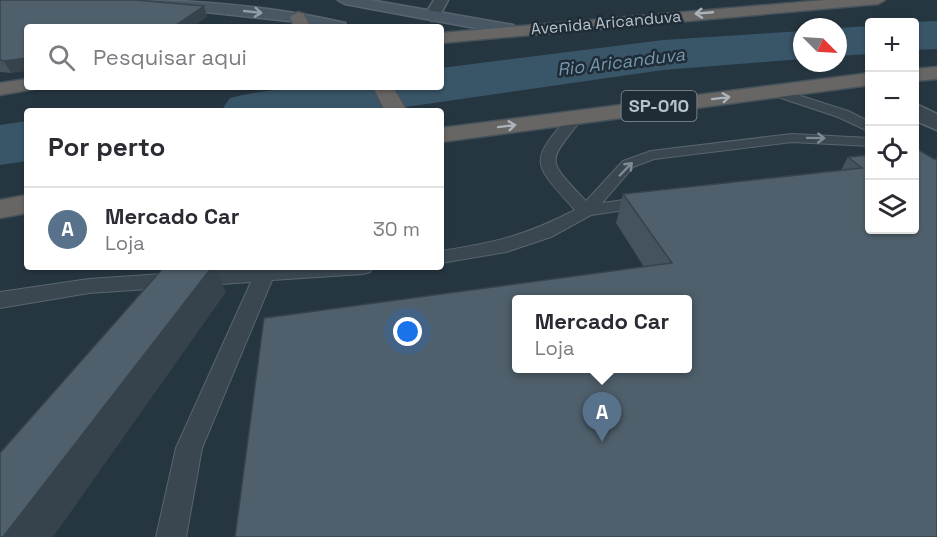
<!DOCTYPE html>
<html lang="pt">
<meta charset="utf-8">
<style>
:root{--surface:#fff;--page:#f2f2f3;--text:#2b2b33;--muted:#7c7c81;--line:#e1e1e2;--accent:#58728c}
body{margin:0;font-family:"Space Grotesk",sans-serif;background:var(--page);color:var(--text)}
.controls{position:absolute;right:18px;top:18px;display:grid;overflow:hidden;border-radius:6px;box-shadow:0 2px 4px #0004}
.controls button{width:54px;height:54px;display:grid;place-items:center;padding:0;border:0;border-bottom:2px solid var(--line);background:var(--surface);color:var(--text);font:30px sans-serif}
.compass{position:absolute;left:793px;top:18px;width:54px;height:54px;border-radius:50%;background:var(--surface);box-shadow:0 2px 4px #0004;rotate:114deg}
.you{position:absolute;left:408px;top:332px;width:21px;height:21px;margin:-15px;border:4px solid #fff;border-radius:50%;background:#1a73e8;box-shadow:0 0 0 9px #1a73e833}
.badge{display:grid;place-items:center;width:39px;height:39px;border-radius:50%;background:var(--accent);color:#fff;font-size:20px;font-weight:700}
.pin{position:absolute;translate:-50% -50px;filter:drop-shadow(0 2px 3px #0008)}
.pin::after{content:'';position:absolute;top:32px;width:21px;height:18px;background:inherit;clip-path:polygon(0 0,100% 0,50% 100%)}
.popup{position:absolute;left:512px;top:295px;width:180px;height:78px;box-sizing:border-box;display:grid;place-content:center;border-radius:6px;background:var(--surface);filter:drop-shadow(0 2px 4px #0005);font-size:20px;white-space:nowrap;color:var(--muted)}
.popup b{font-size:22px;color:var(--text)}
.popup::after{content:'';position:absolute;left:50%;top:100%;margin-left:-12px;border:12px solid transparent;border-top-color:var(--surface)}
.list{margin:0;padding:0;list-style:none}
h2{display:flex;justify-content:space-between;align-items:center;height:78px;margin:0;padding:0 24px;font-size:26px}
h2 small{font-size:20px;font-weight:400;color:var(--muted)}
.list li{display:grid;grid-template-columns:39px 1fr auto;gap:18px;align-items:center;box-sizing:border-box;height:84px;padding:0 24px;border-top:2px solid var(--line)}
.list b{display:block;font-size:22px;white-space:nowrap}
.list p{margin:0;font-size:20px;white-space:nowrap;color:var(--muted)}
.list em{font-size:20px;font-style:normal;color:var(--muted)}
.icon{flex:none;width:33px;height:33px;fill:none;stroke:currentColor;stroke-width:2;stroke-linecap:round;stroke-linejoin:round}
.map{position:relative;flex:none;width:937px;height:537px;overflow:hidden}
.search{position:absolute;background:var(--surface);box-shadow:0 2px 4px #0004;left:24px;top:24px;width:420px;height:66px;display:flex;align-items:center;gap:15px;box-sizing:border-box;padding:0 21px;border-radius:6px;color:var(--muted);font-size:22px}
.panel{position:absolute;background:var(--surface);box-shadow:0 2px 4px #0004;left:24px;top:108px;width:420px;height:162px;border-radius:6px}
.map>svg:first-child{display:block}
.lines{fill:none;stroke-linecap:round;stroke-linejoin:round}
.river{fill:#395568;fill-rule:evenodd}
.service-casing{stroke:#58656e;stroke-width:2}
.minor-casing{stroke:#58656e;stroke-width:3}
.secondary-casing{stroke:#58656e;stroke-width:3}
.trunk-casing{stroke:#45525b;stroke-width:3}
.service{fill:#3a4751;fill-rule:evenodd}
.minor{fill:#3a4751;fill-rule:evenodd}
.secondary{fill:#485764;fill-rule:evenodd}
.trunk{fill:#686664;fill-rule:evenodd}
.wall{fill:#44535d}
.shaded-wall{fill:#37434c}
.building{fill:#4f606c;stroke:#37434c;stroke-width:1.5;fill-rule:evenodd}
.oneway{stroke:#909da7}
.oneway2{stroke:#abb4bc}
.oneway3{stroke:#7f8b94}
.labels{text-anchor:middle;stroke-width:5;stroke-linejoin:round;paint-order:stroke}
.far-street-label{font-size:16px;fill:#b7c2cb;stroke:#1f2c36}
.far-water-label{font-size:18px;font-style:italic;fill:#7797ae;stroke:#1f2c36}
.shield{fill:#1f2c36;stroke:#89959e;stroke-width:1.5}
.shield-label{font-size:18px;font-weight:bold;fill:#b7c2cb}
</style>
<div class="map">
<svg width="937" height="537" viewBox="0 0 937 537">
<rect width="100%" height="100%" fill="#263641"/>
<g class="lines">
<!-- river -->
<g class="river">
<polygon points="937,21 937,49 914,50 914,22 912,22"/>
<polygon points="870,26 870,54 838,56 838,28"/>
<path d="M802,31V59L663,70L378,111H221L230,98C298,81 371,87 441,87V68L663,40Z"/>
<polygon points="27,121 27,161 0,165 0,125"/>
</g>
<!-- service casing -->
<g class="service-casing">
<g id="service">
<polygon points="773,87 848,111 870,122 870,132 838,117 769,94 769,88"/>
<path d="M576,113L583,117C549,163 543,156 586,201L623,161L651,151L792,134L870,138V146L792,142L654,159L633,167L602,203L646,197L654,202L652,206L591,215L551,237L506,252L441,263V251C494,243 527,235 575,210C533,163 527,163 571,114Z"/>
<polygon points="265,267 373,267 370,272 363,274 272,280 202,448 186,537 156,537 176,448 251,282 89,293 0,308 0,292 89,279"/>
</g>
</g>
<!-- minor casing -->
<g class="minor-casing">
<g id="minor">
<polygon points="434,0 448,0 438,19 432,21 424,16"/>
<polygon points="914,103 937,114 937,130 914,120"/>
</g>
</g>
<!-- secondary casing -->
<g class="secondary-casing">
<g id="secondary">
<path d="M125,0C198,0 273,6 345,23L347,27H319L298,22L132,4Z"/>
<polygon points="338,0 370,0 513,25 521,30 513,35 345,4"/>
</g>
</g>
<!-- trunk casing -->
<g class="trunk-casing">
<g id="trunk">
<polygon points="826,0 885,0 878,4 441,43 441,33"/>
<polygon points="298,12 304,14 310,27 294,27 290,17"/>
<polygon points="937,67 937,79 914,81 914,69"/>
<polygon points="870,73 870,85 441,142 441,128"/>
<polygon points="27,79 27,87 36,87 34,89 0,95 0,83"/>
<polygon points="373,87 393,87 407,111 385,111"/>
<polygon points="27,195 27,213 0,218 0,200"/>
</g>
</g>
<!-- service -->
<use href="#service" class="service"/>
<!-- minor -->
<use href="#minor" class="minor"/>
<!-- secondary -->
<use href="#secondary" class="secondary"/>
<!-- trunk -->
<use href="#trunk" class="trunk"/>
</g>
<!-- wall -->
<g class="wall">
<polygon points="0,0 204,6 207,17 27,27 11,73 0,72"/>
<polygon points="870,155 937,537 644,267 616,223 623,194 841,170 848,157"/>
</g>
<!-- shaded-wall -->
<g class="shaded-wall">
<polygon points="204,6 207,17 193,27 173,27"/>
<polygon points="27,58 27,71 11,73 4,61"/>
<polygon points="212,267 215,267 226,292 53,537 3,537"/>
</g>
<!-- building -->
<g class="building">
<polygon points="0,0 136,0 204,6 173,27 27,27 27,58 4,61 0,60"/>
<path d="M915,150H919L934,159H937V537H235L264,318L672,263L623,194L862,168L848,157L870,155V230H915ZM516,300H687V369H516Z"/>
<polygon points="164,267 212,267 3,537 0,537 0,453"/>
</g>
<!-- one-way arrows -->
<defs><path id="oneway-shaft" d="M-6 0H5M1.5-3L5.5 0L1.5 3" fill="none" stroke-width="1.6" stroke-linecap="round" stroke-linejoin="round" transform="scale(1.5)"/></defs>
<use class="oneway" href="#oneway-shaft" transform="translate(253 12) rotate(6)"/>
<g class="oneway2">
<use href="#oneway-shaft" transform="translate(704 13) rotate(175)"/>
<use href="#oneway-shaft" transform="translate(721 98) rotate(-7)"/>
<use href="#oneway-shaft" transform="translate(507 126) rotate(-7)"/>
</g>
<g class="oneway3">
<use href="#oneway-shaft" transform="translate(816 138) rotate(1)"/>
<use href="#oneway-shaft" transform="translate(626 169) rotate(-46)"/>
</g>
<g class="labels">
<!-- far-street labels -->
<g class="far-street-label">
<text transform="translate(606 22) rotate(-5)" y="6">Avenida Aricanduva</text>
</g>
<!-- far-water labels -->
<g class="far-water-label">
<text transform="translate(621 62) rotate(-7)" y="6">Rio Aricanduva</text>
</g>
<!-- shield labels -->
<rect class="shield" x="621.5" y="91" width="75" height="30" rx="4.5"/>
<g class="shield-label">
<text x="659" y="112">SP-010</text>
</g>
</g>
</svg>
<div class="controls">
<button>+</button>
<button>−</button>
<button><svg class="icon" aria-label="locate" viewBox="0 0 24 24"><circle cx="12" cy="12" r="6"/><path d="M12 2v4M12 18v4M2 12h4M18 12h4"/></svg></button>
<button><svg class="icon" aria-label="layers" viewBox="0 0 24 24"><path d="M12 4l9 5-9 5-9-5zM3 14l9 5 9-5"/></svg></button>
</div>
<svg class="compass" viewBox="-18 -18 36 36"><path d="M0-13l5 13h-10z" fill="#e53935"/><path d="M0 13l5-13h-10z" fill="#7c7c81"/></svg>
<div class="you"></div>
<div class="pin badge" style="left:602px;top:442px">A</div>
<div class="popup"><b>Mercado Car</b>Loja</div>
<div class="search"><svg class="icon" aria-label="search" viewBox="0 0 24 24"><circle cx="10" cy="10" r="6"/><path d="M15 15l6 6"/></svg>Pesquisar aqui</div>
<section class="panel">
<h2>Por perto<small></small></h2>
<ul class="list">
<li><span class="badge">A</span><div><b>Mercado Car</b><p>Loja</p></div><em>30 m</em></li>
</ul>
</section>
</div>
